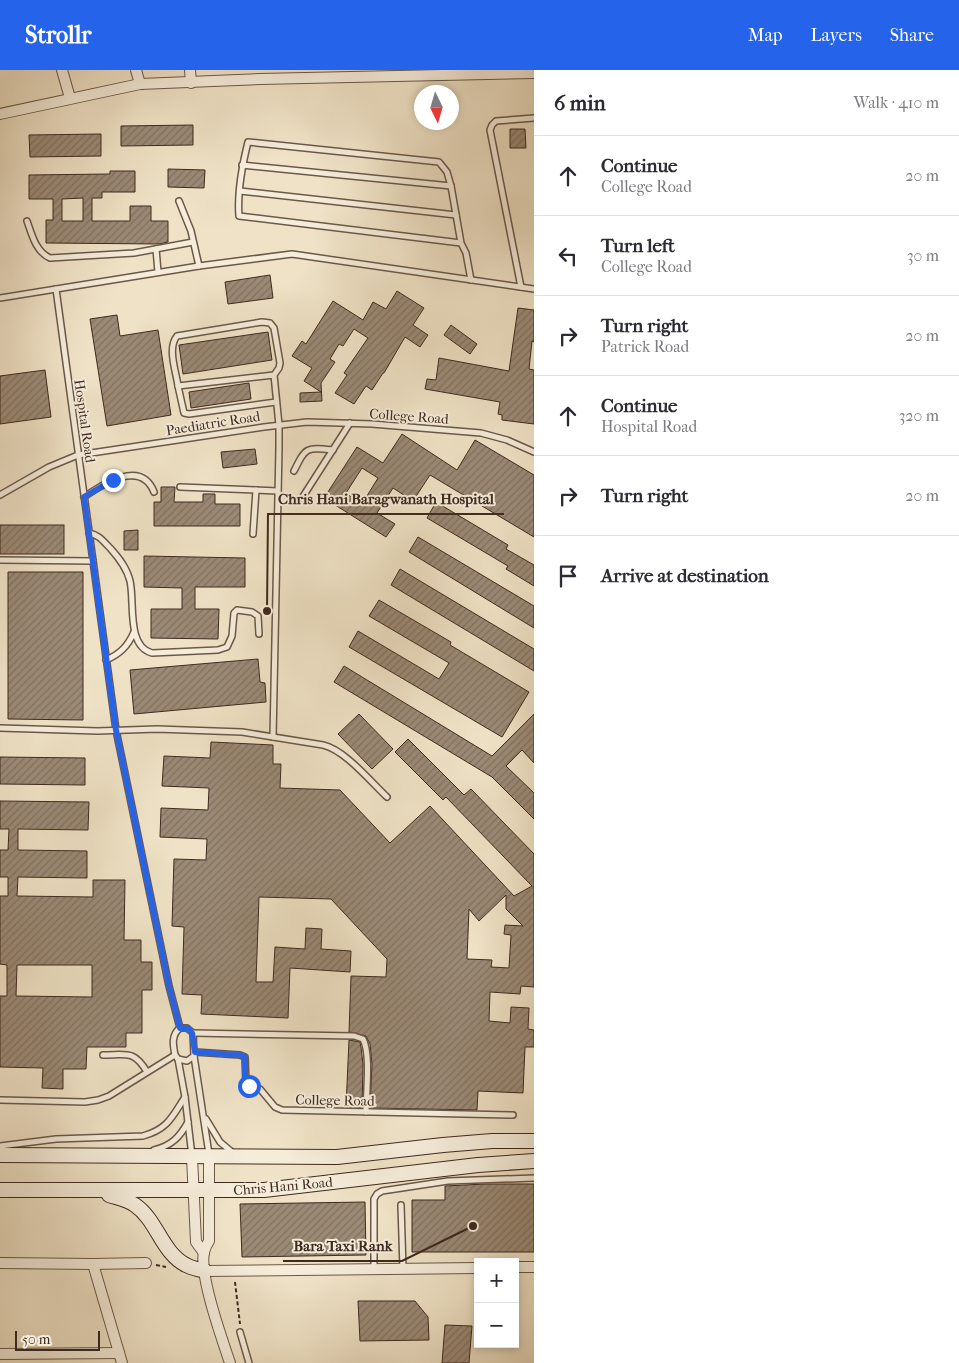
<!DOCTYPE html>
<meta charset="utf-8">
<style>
:root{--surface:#fff;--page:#f2f2f3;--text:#2b2b33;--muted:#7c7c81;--line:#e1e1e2;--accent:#2563eb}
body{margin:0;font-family:"IM FELL French Canon",serif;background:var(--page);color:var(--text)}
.controls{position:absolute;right:15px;bottom:15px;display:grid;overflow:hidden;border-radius:0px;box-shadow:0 2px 8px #0003}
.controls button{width:45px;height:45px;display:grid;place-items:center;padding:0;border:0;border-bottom:1px solid var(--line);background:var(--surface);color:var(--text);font:25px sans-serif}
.compass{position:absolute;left:414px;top:15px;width:45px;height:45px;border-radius:50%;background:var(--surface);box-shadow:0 2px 8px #0003;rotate:175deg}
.scale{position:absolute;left:15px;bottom:12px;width:85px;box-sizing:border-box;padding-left:5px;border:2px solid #3f2a1f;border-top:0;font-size:14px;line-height:18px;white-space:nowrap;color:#3f2a1f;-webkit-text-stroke:4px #f5ecda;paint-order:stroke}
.stop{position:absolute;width:15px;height:15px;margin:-11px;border:4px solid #2563eb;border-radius:50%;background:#fff}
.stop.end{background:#2563eb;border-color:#fff;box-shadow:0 1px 5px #0008}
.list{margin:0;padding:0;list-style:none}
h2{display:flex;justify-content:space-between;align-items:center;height:65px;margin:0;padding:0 20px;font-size:21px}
h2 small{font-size:16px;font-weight:400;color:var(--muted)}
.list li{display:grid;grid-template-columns:32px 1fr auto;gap:15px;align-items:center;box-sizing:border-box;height:80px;padding:0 20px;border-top:1px solid var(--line)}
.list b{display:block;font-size:19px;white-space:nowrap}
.list p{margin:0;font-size:16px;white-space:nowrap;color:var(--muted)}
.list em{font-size:16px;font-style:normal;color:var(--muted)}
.icon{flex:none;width:28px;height:28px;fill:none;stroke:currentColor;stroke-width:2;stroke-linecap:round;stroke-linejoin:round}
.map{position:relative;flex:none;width:534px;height:1293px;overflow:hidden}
header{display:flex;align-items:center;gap:30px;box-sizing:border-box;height:70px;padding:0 25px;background:var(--accent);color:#fff}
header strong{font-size:24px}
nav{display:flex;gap:28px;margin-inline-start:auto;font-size:18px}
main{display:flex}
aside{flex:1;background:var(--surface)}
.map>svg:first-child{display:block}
.building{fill:url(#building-hatch);stroke:#3f2a1f;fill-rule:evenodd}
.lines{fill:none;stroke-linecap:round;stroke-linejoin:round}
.lane-casing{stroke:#6b5849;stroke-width:8}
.street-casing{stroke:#6b5849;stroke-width:12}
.secondary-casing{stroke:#3f2a1f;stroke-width:16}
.path{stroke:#3f2a1f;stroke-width:2;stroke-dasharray:4 2.5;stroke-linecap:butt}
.lane{stroke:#f5ecda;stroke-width:5}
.street{stroke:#f5ecda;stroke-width:10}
.secondary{stroke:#f5ecda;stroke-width:14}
.route{stroke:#2563eb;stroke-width:6}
.labels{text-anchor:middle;stroke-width:4;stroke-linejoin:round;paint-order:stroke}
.street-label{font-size:14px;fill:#3f2a1f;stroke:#f5ecda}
.leader{fill:none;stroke:#3f2a1f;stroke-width:2}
.callout-dot{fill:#3f2a1f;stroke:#f5ecda;stroke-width:2}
.callout-label{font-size:15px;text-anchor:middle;font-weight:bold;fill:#3f2a1f;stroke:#f5ecda;stroke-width:4;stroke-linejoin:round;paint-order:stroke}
</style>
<header>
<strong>Strollr</strong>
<nav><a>Map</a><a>Layers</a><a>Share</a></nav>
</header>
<main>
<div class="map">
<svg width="534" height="1293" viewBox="0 0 534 1293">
<defs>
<pattern id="building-hatch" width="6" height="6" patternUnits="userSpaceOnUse" patternTransform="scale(1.25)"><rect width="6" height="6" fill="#9b8a76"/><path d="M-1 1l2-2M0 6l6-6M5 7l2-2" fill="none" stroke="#807160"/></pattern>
</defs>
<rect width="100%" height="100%" fill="#efe2c6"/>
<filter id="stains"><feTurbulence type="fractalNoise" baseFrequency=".004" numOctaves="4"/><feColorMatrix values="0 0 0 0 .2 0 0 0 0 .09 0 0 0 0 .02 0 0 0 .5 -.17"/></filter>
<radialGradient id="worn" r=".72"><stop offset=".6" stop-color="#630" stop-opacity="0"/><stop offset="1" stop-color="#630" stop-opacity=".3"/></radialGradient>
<!-- building -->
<g class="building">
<polygon points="193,55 193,75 121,76 121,56"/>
<polygon points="510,59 525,59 526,78 510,78"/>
<polygon points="101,64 101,86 30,87 29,65"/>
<polygon points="168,99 205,100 204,118 168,117"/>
<path d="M110,101H135V122H102V128H92V151H130V136H151V151H168V172L159,174L46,173V150H53V129H29V105L110,104ZM83,128V151H62V129Z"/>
<polygon points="270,205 273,228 228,234 225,212"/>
<polygon points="397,221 424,238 413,255 428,265 420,277 405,267 384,303 383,303 372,320 366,316 354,334 335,323 347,305 344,303 368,268 354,259 343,276 339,274 330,289 335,292 321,313 322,331 300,332 300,323 321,322 304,311 312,298 292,286 302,271 306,274 333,231 363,250 373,232 386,239"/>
<polygon points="518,238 534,240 534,272 532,271 529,299 534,300 534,354 502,350 502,345 498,344 500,332 425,319 427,309 436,310 439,288 509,301"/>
<polygon points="117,245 120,266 158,260 171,345 107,356 90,249"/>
<polygon points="451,255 477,274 470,284 444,265"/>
<polygon points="268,262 272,290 183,304 179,275"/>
<polygon points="45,300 51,347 0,354 0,306"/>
<polygon points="249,313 251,329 191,338 189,322"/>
<path d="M402,364L457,400L475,370L534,405V467L430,405L413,431L393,418L377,443L395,454L386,467L324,428L357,377L383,393ZM362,398L378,408L362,434L346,423Z"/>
<polygon points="255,379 257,394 223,398 221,382"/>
<polygon points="161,417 175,417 174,432 203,432 203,424 215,424 215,434 240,434 240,456 154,456 154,432 161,432"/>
<polygon points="436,432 508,475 506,479 534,495 534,516 506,499 508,496 427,448"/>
<rect x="0" y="455" width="64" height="29"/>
<polygon points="138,460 138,480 124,480 124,461"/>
<polygon points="418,467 534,536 534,558 409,482"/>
<polygon points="144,486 245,488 245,517 195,517 195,539 219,539 218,569 151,568 151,539 182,539 182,518 144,517"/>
<polygon points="400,499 534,579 534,601 391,515"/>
<polygon points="8,502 83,502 83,650 8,649"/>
<polygon points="379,530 451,572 450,575 529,622 502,667 349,577 358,561 439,609 449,593 369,546"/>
<polygon points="258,589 260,612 265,613 266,632 134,644 130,600"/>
<polygon points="344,596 492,686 534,644 534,693 522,680 506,696 534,723 534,749 492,707 334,612"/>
<polygon points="359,644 393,679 372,699 338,664"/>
<path d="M408,669L464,725L471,719L534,784V917L521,916L520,924L490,922L489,951L510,953L511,937L529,938L528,959L534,960V977H525L523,1023L478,1021L477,1040L370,1038L372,994L370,974L366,966L349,962L351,906L386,907L387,889L331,829L259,827L256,912H273L275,877L305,879L306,858L322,859L321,879L351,881L350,902L290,898L288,948L201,944L202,925L182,924L184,857L172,856L174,789L206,790L207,769L160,767L161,738L208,740L209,718L162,716L164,686L210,688L211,672L273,675V694H281L280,718L340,720L390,773L430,736L514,826L532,816L446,727L443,730L395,682ZM506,825V839L523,856L505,855L504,864L511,865L509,898L491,897L492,890L467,889L469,839L479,851Z"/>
<polygon points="0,687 85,688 85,715 0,714"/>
<path d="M0,731L89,732L88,760L18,759V780L87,781V808L18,807L17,826L93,827V810H125L124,870H141V892H152V920H142V963H126V977H87L86,999H63V1019L42,1018L43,998L0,997V926H7V895L0,894V826H8V807H0V780H8L9,759H0ZM17,895H92V927L16,926Z"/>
<polygon points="349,970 360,972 361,977 363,994 362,1037 346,1037"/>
<polygon points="485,1114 534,1114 534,1182 412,1182 412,1130 445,1130 445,1116"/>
<polygon points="365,1132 366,1185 242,1187 240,1134"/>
<polygon points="358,1231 415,1231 428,1247 429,1270 360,1271"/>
<polygon points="445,1255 472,1256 469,1293 442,1293"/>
</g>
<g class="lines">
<!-- lane casing -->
<g class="lane-casing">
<g id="lane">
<polyline points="242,95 451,116"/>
<polyline points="240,121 456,145"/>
<polyline points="179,131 191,161 199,196"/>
<path d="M27,151C32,165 36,182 50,188L134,183L193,172"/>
<path d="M461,173L239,146C237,121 242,96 248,72L439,92L447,102L451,116L461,173L466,183L471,210"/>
<polyline points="156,179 158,202"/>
<polyline points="521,217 490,60 492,55 496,51 534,48"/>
<polyline points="56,219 116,660 169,916 180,958"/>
<polyline points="0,228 199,196 292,184 534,219"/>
<polyline points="178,316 184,343 189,344 276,332"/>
<path d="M294,401C306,377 306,377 333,380"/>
<polyline points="180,417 278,421"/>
<polyline points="0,425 49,397 78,385 264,357 307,352 372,354 481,363 507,370 534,382"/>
<path d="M84,427C103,414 141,389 154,422"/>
<polyline points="302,428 350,353"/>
<path d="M89,463C99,465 103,471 110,478C119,488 127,498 130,511C135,532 126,576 152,583L218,580L227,577L232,566L234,543L237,540L252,542L258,546L259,564"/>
<polyline points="253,464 256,420"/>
<polyline points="0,490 93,491"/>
<path d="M106,590C120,584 128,576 134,562"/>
<path d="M0,658L98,661L157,659L242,662L323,675C345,680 370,711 387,727"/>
<path d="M273,667L279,378V355L274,305L279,298L280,293L274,258L270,253L262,252L177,266C167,278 176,301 178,316L274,305"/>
<path d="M180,958H187L193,963L194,986L187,991L178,989L175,985C173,975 171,965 180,958Z"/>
<path d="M193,963L354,966L363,969C371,984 366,1024 366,1042"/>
<polyline points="195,982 240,985 245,987 246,1015 260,1019 275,1037 282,1040 513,1045"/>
<path d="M103,985C127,985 134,980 147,1002"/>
<polyline points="194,986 209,1084"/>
<polyline points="178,989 185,1027 192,1086"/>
<polyline points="0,1030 85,1032 98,1030 109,1026 175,985"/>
<polyline points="206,1049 220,1072 233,1083"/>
<path d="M0,1076L56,1069L143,1066C168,1059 172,1047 185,1027"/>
<path d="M154,1080C171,1076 180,1067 188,1052"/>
<polyline points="401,1135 403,1199"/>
<polyline points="374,1199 374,1129 377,1124 382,1121 448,1111 534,1108"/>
<polyline points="240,1262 249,1293"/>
</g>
</g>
<!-- street casing -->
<g class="street-casing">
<g id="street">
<polyline points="62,0 70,28"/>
<polyline points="136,0 140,14"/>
<polyline points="190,0 191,13"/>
<polyline points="0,44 140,14 260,9 534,3"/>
<polyline points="192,1087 196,1172 204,1183"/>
<path d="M209,1087V1171C207,1174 205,1178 204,1182C199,1205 222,1269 230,1293"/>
<polyline points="0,1193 93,1194 146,1193"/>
<polyline points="93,1194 122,1293"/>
<polyline points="515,1197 534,1197"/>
<polyline points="205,1201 478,1198"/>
<polyline points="0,1284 119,1283"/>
</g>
</g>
<!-- secondary casing -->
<g class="secondary-casing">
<g id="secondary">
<polyline points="0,1085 337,1087 443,1075 492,1071 534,1071"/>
<polyline points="0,1120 264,1120 478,1095 534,1091"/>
<path d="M109,1125C118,1128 128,1130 135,1135C157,1150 162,1183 186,1195C191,1198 198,1199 205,1201"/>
</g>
</g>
<!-- path -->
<g class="path">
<polyline points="156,1195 166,1197"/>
<polyline points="235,1212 240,1254"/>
</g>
<!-- lane -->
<use href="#lane" class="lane"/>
<!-- street -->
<use href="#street" class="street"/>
<!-- secondary -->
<use href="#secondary" class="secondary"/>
</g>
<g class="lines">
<!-- route -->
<polyline class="route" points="113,410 84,427 116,660 169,916 180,958 188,958 192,963 195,982 240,985 245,987 245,1012 249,1016"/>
</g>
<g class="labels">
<!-- street labels -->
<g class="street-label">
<text transform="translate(409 346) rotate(4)" y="5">College Road</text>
<text transform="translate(85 351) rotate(82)" y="5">Hospital Road</text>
<text transform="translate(213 353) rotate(-9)" y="5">Paediatric Road</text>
<text transform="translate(335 1030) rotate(1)" y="5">College Road</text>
<text transform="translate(283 1116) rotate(-5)" y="5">Chris Hani Road</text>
</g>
</g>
<!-- callouts -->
<path class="leader" d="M267 541L268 444H504M473 1156L402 1191H283"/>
<g class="callout-dot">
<circle cx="267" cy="541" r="5"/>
<circle cx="473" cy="1156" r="5"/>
</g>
<g class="callout-label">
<text x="386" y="434">Chris Hani Baragwanath Hospital</text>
<text x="343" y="1181">Bara Taxi Rank</text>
</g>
<rect width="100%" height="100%" filter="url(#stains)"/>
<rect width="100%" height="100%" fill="url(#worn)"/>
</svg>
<div class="controls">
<button>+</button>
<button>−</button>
</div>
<svg class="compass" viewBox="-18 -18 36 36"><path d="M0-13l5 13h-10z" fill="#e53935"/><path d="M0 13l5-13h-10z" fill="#7c7c81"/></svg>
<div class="scale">50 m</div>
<div class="stop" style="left:249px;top:1016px"></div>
<div class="stop end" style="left:113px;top:410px"></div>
</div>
<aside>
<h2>6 min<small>Walk · 410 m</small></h2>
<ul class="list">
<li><svg class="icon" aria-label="ahead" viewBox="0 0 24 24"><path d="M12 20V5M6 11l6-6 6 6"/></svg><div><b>Continue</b><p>College Road</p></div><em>20 m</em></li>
<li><svg class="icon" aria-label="left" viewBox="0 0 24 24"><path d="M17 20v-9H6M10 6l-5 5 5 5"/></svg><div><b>Turn left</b><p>College Road</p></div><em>30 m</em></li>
<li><svg class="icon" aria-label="right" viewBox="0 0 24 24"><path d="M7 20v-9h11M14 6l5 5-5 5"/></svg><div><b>Turn right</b><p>Patrick Road</p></div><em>20 m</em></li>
<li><svg class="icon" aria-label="ahead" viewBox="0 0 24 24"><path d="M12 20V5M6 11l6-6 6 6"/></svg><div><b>Continue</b><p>Hospital Road</p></div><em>320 m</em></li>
<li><svg class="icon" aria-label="right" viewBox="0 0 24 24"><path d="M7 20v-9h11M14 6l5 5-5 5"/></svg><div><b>Turn right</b></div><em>20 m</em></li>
<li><svg class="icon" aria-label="arrive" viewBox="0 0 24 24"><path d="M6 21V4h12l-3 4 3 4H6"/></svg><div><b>Arrive at destination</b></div></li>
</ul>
</aside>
</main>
